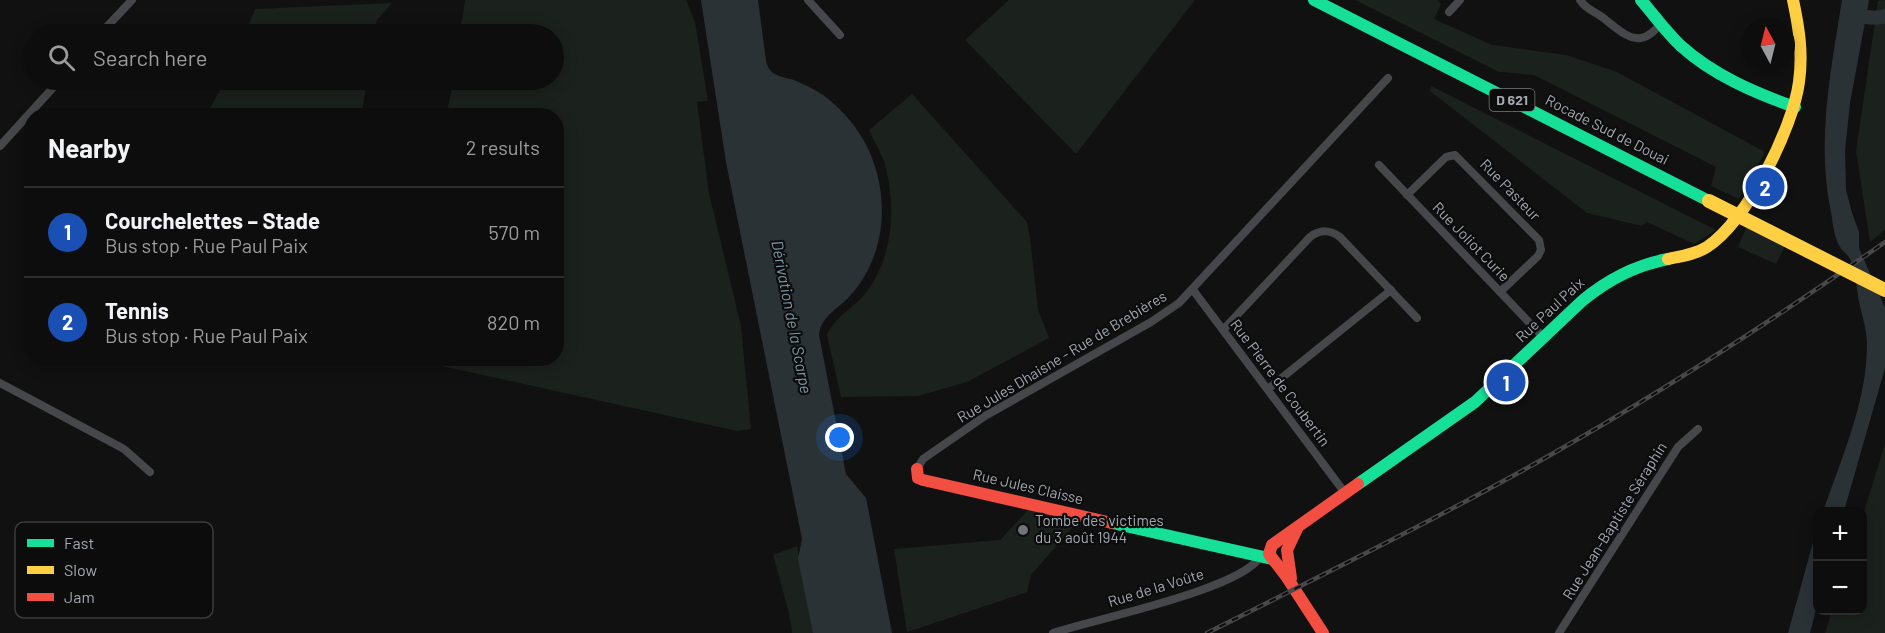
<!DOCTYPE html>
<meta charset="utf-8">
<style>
:root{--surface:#0d0d0d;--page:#1b1b1b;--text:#f1f3f6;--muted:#9a9c9d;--line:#2d2d2e;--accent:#d93025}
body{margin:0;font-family:Barlow,sans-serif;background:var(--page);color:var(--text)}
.controls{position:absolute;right:18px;bottom:18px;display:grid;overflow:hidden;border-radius:12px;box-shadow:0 3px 15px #0003}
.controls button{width:54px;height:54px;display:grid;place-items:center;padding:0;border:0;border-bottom:2px solid var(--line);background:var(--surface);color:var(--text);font:30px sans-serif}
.compass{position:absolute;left:1741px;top:18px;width:54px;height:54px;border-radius:50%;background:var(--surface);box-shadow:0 3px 15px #0003;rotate:353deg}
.you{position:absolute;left:840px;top:438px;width:21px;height:21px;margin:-15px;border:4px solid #fff;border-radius:50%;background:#1a73e8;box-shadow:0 0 0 9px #1a73e833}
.badge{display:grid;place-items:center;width:39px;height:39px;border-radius:50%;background:var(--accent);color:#fff;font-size:20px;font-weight:700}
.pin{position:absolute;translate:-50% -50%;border:3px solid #fff;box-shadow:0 2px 6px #0006}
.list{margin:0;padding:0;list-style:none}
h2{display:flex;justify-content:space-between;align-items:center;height:78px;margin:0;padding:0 24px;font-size:26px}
h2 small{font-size:20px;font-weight:400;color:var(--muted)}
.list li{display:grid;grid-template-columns:39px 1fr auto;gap:18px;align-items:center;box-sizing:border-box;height:90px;padding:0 24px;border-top:2px solid var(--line)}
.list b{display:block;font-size:22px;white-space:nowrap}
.list p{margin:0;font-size:20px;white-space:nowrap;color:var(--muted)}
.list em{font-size:20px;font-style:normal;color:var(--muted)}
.icon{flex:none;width:33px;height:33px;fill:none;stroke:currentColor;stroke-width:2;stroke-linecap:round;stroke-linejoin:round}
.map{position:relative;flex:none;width:1885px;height:633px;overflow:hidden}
.search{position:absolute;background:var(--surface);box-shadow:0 3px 15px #0003;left:24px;top:24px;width:540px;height:66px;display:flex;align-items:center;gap:15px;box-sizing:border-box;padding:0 21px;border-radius:33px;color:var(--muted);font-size:22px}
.panel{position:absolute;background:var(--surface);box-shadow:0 3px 15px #0003;left:24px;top:108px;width:540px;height:258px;border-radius:24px}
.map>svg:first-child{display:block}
.green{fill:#1b211c}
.water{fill:#2b3236}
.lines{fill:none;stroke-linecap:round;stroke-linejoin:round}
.river{stroke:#2b3236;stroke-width:14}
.street{stroke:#45474a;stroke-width:8}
.fast{stroke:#16e098;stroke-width:12}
.slow{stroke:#ffcf43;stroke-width:12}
.jam{stroke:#f24e42;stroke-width:12}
.rail-casing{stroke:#47484a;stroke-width:4.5}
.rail{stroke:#0c0c0d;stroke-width:2;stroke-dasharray:7;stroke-linecap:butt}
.slow-bridge{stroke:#ffcf43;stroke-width:14}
.poi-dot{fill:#707379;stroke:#0c0c0d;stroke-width:2}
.labels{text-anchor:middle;stroke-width:4.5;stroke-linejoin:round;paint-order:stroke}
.shield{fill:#0c0c0d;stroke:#767980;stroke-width:1.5}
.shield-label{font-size:14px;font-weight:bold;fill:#a3a8b1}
.street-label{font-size:15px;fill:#a3a8b1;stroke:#0c0c0d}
.poi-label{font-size:15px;fill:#a3a8b1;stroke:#0c0c0d;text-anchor:start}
.water-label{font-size:16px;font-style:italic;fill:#7e98a8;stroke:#0c0c0d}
.key{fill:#0c0c0d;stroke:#393b3e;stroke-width:1.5}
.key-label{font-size:16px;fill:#a3a8b1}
</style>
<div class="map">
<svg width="1885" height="633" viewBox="0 0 1885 633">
<rect width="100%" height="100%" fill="#111"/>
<!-- green -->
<g class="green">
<polygon points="465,0 686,0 695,22 708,101 697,102 709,193 741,326 751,429 737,431 410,359 556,358 556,116 446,115 454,80 554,80 554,34 460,34"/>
<polygon points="1009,0 1195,0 1076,154 965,40"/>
<polygon points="1355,0 1437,0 1441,4 1434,19 1492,45 1566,55 1617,72 1765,152 1739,199 1711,186 1716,167 1534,75 1499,72"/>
<polygon points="1885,0 1885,230 1870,242 1856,151 1878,1"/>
<polygon points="392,3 377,20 374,34 245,34 255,9"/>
<polygon points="226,80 367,80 362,112 359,115 211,115 207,113"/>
<polygon points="1431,86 1716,230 1694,244 1647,222 1642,226 1587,213 1430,91"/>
<path d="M912,94L1027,222L1030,238L1038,309L1049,338L967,382L918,396L841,397L827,335C834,318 853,308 864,295C893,259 896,211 886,168C883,155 874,142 869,130Z"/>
<polygon points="1747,226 1786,244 1776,264 1738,247"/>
<polygon points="1885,444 1885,633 1825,633 1832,611 1862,610 1863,515"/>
<polygon points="1030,508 1079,520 1031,575 1027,592 907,632 894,549 1000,540"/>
<polygon points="797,546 814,633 792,633 789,613 773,555"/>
</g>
<!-- water -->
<g class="water">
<path d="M701,0H758L766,61C767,66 769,70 773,73C779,77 787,78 794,80C804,84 814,89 823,95C838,106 853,122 863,139C891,188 889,254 849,297C839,308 820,317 819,335L846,474L866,498L892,633H813L798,559L802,539L726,162Z"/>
<path d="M1842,0H1869L1850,103L1845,151L1846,190L1852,213L1859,232V248L1885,308V368L1844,511L1823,512C1841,459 1867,402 1867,345C1867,328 1861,313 1858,296C1856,284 1856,272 1851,261C1849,255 1843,252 1840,247C1834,238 1833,223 1831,212C1816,141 1831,70 1842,0Z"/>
<polygon points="1817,528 1817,605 1810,633 1788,633"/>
</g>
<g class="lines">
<!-- river -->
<path class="river" d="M1852,14C1863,16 1875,20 1885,16"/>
<!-- street -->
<g class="street">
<polyline points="808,0 840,35"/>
<path d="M1580,0C1587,11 1598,12 1607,21C1616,28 1629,40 1641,38C1649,37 1656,29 1661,24"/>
<polyline points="1449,12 1460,0"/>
<polyline points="100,34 132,0"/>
<polyline points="0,146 60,80"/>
<polyline points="1379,165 1544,338"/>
<polyline points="1407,195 1446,157 1455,155 1539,240 1541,250 1538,256 1500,292"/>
<polyline points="1193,290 1345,493"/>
<path d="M1223,330L1310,237C1320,229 1331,230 1340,237L1417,318"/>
<polyline points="0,383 124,449 150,472"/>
<polyline points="1268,389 1391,290"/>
<polyline points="917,469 923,459 985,416 1151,322 1179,303 1388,78"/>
<path d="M1053,633C1095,619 1239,590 1260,557"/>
<polyline points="1559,633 1678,447 1698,429"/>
</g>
<!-- fast -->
<g class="fast">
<polyline points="1314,0 1709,201"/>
<path d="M1641,0C1654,15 1666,32 1681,46C1713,75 1755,93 1795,107"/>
<path d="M1358,484L1475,402L1582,301C1607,280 1636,265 1668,259"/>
<polyline points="1112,523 1272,559"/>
</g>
<!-- slow -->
<path class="slow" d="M1668,259C1682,256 1696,254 1707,247C1747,221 1793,128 1799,82C1803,53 1799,28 1793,0"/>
<!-- jam -->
<g class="jam">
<polyline points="917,469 918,478 923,480 1112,523"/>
<polyline points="1291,578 1287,550 1297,529"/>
<polyline points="1323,633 1286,576 1269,554 1272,545 1358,484"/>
</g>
<!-- rail casing -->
<g class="rail-casing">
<path id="rail" d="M1207,633C1320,576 1435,520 1545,458C1662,392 1775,319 1885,242"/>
</g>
<!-- rail -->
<use href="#rail" class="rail"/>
<!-- slow-bridge -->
<polyline class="slow-bridge" points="1709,201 1885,290"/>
</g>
<!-- markers -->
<circle class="poi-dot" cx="1023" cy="530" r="6"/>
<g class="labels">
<!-- shield labels -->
<rect class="shield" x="1489.5" y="89" width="45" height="22" rx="4.5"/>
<g class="shield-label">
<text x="1512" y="105">D 621</text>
</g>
<!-- street labels -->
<g class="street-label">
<text transform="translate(1607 130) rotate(27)" y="5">Rocade Sud de Douai</text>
<text transform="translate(1510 190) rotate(46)" y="5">Rue Pasteur</text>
<text transform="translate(1471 242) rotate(46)" y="5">Rue Joliot Curie</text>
<text transform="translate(1550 310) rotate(-43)" y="5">Rue Paul Paix</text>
<text transform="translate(1062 357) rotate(-31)" y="5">Rue Jules Dhaisne - Rue de Brebières</text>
<text transform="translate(1280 383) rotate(53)" y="5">Rue Pierre de Coubertin</text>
<text transform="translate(1028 487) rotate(13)" y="5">Rue Jules Claisse</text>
<text transform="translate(1615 521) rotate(-58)" y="5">Rue Jean-Baptiste Séraphin</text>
<text transform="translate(1156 588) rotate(-17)" y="5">Rue de la Voûte</text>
</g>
<!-- poi labels -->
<g class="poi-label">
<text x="1035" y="526">Tombe des victimes<tspan x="1035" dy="17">du 3 août 1944</tspan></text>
</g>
<!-- water labels -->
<g class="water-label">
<text transform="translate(792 317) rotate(79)" y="6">Dérivation de la Scarpe</text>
</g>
</g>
<!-- legend -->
<rect x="15" y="522" width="198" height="96" rx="9" class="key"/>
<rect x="27" y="539" width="27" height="8" fill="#16e098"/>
<rect x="27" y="566" width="27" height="8" fill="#ffcf43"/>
<rect x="27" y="593" width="27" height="8" fill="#f24e42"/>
<g class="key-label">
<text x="64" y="549">Fast</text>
<text x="64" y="576">Slow</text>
<text x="64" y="603">Jam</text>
</g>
</svg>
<div class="controls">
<button>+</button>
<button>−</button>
</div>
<svg class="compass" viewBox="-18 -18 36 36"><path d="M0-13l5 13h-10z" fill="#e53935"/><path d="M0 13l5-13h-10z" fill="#9a9c9d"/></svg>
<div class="you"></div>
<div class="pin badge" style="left:1506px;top:382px;background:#1a4fb4">1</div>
<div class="pin badge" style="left:1765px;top:187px;background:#1a4fb4">2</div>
<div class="search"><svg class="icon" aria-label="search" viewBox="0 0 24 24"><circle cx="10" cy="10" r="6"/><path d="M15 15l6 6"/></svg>Search here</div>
<section class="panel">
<h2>Nearby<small>2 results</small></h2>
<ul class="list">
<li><span class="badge" style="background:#1a4fb4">1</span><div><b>Courchelettes – Stade</b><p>Bus stop · Rue Paul Paix</p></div><em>570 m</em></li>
<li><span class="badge" style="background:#1a4fb4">2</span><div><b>Tennis</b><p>Bus stop · Rue Paul Paix</p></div><em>820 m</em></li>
</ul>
</section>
</div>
